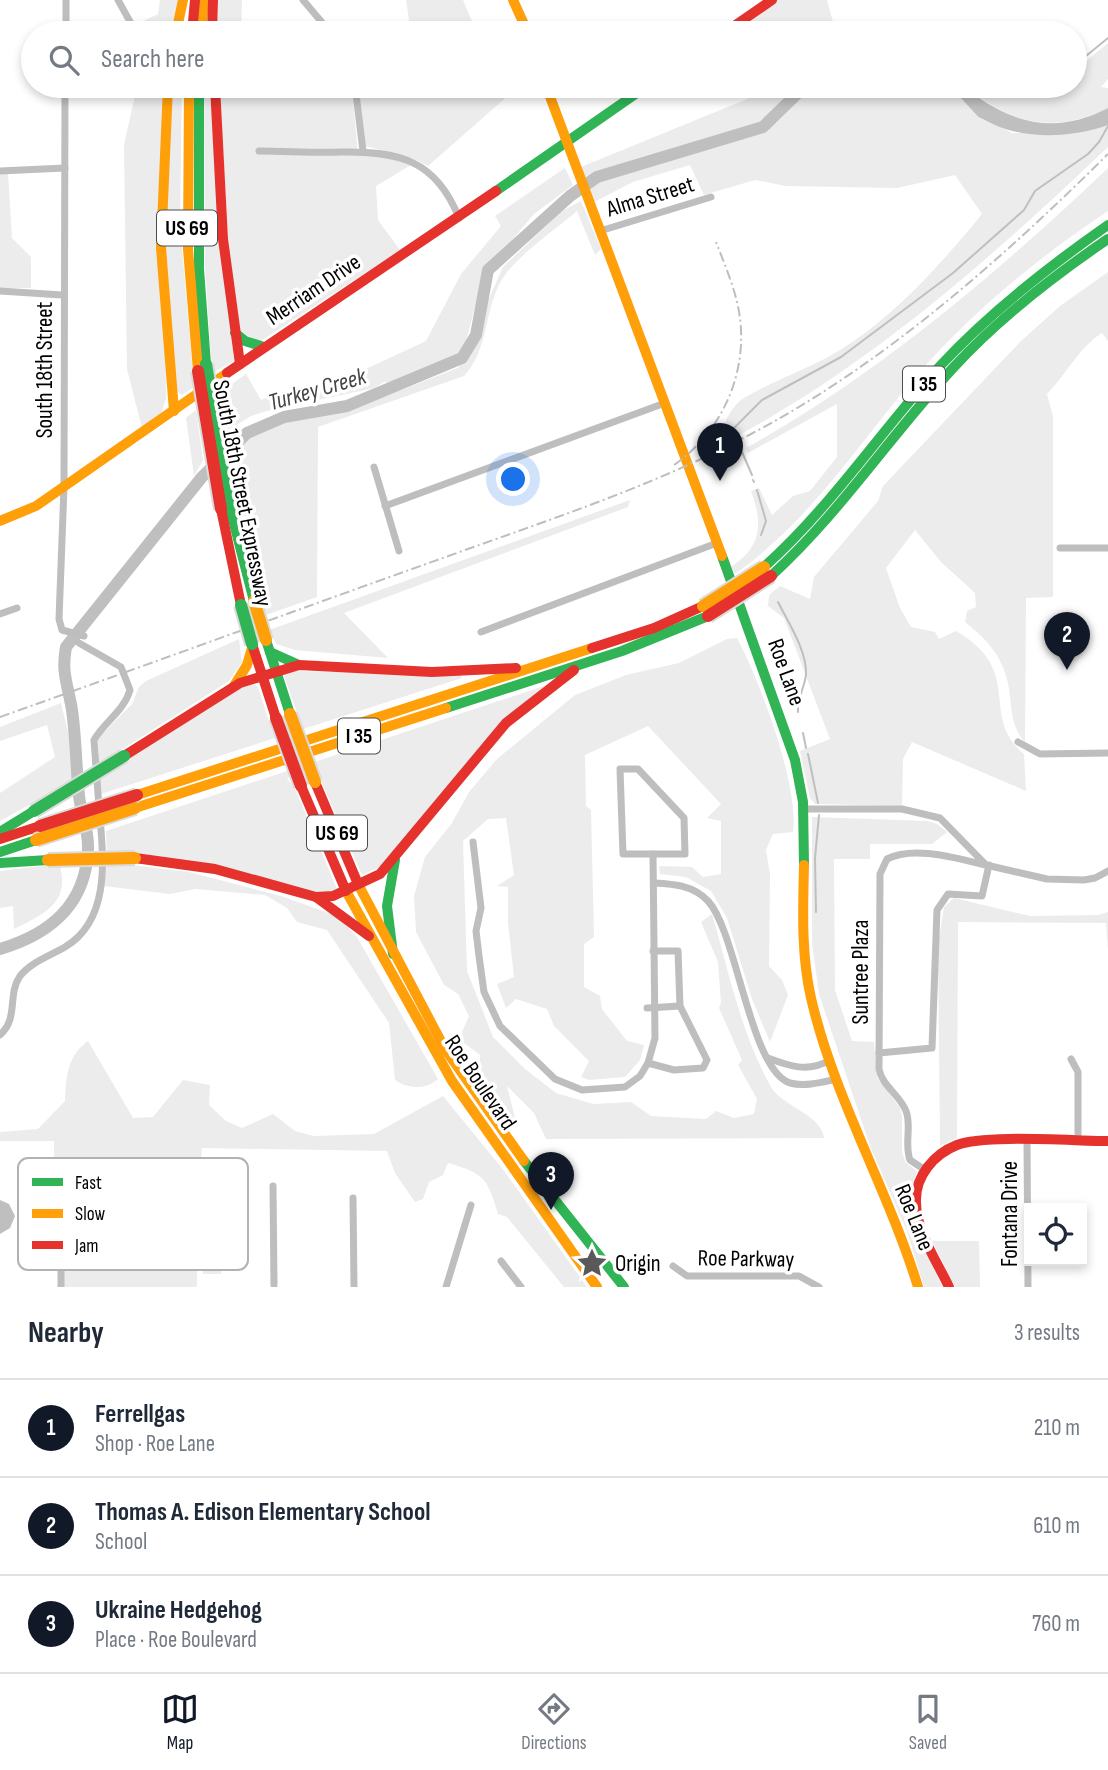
<!DOCTYPE html>
<meta charset="utf-8">
<style>
:root{--surface:#fff;--page:#f6f6f7;--text:#1f2937;--muted:#747a83;--line:#e0e1e3;--accent:#111827}
body{margin:0;font-family:"Sofia Sans Condensed",sans-serif;background:var(--page);color:var(--text)}
.controls{position:absolute;right:21px;bottom:21px;display:grid;overflow:hidden;border-radius:0px;box-shadow:0 4px 10px #0003}
.controls button{width:63px;height:63px;display:grid;place-items:center;padding:0;border:0;border-bottom:2px solid var(--line);background:var(--surface);color:var(--text);font:35px sans-serif}
.you{position:absolute;left:514px;top:480px;width:24px;height:24px;margin:-18px;border:5px solid #fff;border-radius:50%;background:#1a73e8;box-shadow:0 0 0 10px #1a73e833}
.badge{display:grid;place-items:center;width:46px;height:46px;border-radius:50%;background:var(--accent);color:#fff;font-size:23px;font-weight:700}
.pin{position:absolute;translate:-50% -58px;filter:drop-shadow(0 2px 4px #0008)}
.pin::after{content:'';position:absolute;top:37px;width:24px;height:21px;background:inherit;clip-path:polygon(0 0,100% 0,50% 100%)}
.list{margin:0;padding:0;list-style:none}
h2{display:flex;justify-content:space-between;align-items:center;height:91px;margin:0;padding:0 28px;font-size:30px}
h2 small{font-size:23px;font-weight:400;color:var(--muted)}
.list li{display:grid;grid-template-columns:46px 1fr auto;gap:21px;align-items:center;box-sizing:border-box;height:98px;padding:0 28px;border-top:2px solid var(--line)}
.list b{display:block;font-size:26px;white-space:nowrap}
.list p{margin:0;font-size:23px;white-space:nowrap;color:var(--muted)}
.list em{font-size:23px;font-style:normal;color:var(--muted)}
.icon{flex:none;width:38px;height:38px;fill:none;stroke:currentColor;stroke-width:2;stroke-linecap:round;stroke-linejoin:round}
.map{position:relative;flex:none;width:1108px;height:1287px;overflow:hidden}
.search{position:absolute;background:var(--surface);box-shadow:0 4px 10px #0003;left:21px;right:21px;top:21px;height:77px;display:flex;align-items:center;gap:18px;box-sizing:border-box;padding:0 24px;border-radius:38px;color:var(--muted);font-size:26px}
.sheet{height:385px;background:var(--surface)}
nav{display:flex;justify-content:space-around;align-items:center;box-sizing:border-box;height:98px;border-top:2px solid var(--line);background:var(--surface);font-size:19px;color:var(--muted)}
nav a{display:grid;justify-items:center;gap:4px}
nav .on{color:var(--accent)}
.map>svg:first-child{display:block}
.green{fill:#ececec}
.water{fill:#bfbfbf}
.lines{fill:none;stroke-linecap:round;stroke-linejoin:round}
.stream{stroke:#bfbfbf;stroke-width:2}
.river{stroke:#bfbfbf;stroke-width:12}
.street{stroke:#bebebe;stroke-width:7}
.fast{stroke:#30b455;stroke-width:10}
.slow{stroke:#ff9f0a;stroke-width:10}
.jam{stroke:#e5322d;stroke-width:10}
.rail{stroke:#bebebe;stroke-width:2;stroke-dasharray:10 3.5 2 3.5;stroke-linecap:butt}
.fast-bridge-casing{stroke:#dbdbdb;stroke-width:16;stroke-linecap:butt}
.slow-bridge-casing{stroke:#dbdbdb;stroke-width:16;stroke-linecap:butt}
.jam-bridge-casing{stroke:#dbdbdb;stroke-width:16;stroke-linecap:butt}
.fast-bridge{stroke:#30b455;stroke-width:12}
.slow-bridge{stroke:#ff9f0a;stroke-width:12}
.jam-bridge{stroke:#e5322d;stroke-width:12}
.labels{text-anchor:middle;stroke-width:7;stroke-linejoin:round;paint-order:stroke}
.shield{fill:#fff;stroke:#4c4c4c;stroke-width:2}
.shield-label{font-size:21px;font-weight:bold;fill:#000}
.street-label{font-size:23px;fill:#000;stroke:#fff}
.poi-label{font-size:23px;fill:#000;stroke:#fff;text-anchor:start}
.water-label{font-size:24px;font-style:italic;fill:#444;stroke:#fff}
.key{fill:#fff;stroke:#b2b2b2;stroke-width:2}
.key-label{font-size:19px;fill:#000}
</style>
<div class="map">
<svg width="1108" height="1287" viewBox="0 0 1108 1287">
<rect width="100%" height="100%" fill="#fff"/>
<!-- green -->
<g class="green">
<polygon points="160,0 179,0 173,33 140,33 137,24 158,14"/>
<polygon points="218,0 242,0 241,33 217,33"/>
<polygon points="406,0 463,0 477,33 411,33"/>
<polygon points="778,0 827,0 836,33 758,33 749,20"/>
<path d="M1108,43V79L1101,87L1108,88V108C1062,131 1021,127 979,97L978,115L1012,133L1075,132L1108,125V147C990,259 867,369 722,444C720,428 730,407 744,398C774,380 809,369 840,350C894,317 942,263 982,214L955,175L897,188L786,186L755,180L704,195L690,165L633,182L594,202L581,167L752,97L762,86H1075V70Z"/>
<polygon points="137,86 164,86 166,398 162,412 142,428 127,369 124,145"/>
<polygon points="171,86 182,86 180,223 194,387 182,395 176,391 164,251"/>
<polygon points="204,86 213,86 234,361 212,373 205,268"/>
<polygon points="219,86 348,86 353,100 358,154 379,155 411,165 376,186 378,220 400,250 261,341 254,340 240,330 230,268"/>
<polygon points="470,86 519,86 428,166 412,158 365,146 359,92 379,88 449,88 455,96"/>
<polygon points="565,168 573,185 534,214 484,273 465,345 457,357 415,377 400,382 384,382 374,388 267,411 251,416 220,435 215,396 246,374 261,400 276,393 283,397 314,393 426,341 461,274 501,226 495,216"/>
<path d="M1108,168V211C1039,257 973,311 918,374C858,444 811,520 735,574L731,567C762,546 763,524 751,491L759,488L772,515L793,496L810,491L837,457V404L748,453L746,448C876,376 1000,271 1108,168Z"/>
<polygon points="0,169 8,173 12,238 31,257 31,288 0,288"/>
<path d="M581,201L601,249L595,255L577,211C555,230 516,256 501,281C484,311 489,349 464,376L318,427L317,597L266,615L262,604L265,600L238,502H234L224,462L254,433L270,426L357,407L458,368L482,333L488,301L503,267L562,211Z"/>
<path d="M1108,272V341L1102,333C1079,347 1066,375 1047,394L1053,417V597L1026,598L1025,742C1008,724 1013,702 1007,679C1000,653 985,638 965,622L967,611L976,607L975,593L941,562L915,530L886,568L900,608L911,627L935,632L939,639L956,631C1026,672 978,715 1024,754L1026,791L912,742L903,759L902,806L815,804L810,798L800,751L830,739L784,618L768,606L769,595L780,586L810,599L814,577L878,501L883,486L1021,341L1060,306Z"/>
<polygon points="196,410 203,460 194,476 186,418"/>
<polygon points="630,500 628,507 344,613 388,658 295,650 276,644 269,630"/>
<path d="M737,638C760,681 799,785 793,832L773,834L766,850L770,874L769,966L782,980L788,995L770,1042L752,999L727,918L711,891L686,877L660,874L659,866L692,867L703,877L721,874V821L707,818L721,804L648,726L585,755L586,806L591,810L594,937L584,944V987L600,996L602,1009L627,1041L644,1045L640,1060L625,1077L589,1080L581,1077L589,1061L554,1026L547,1009L516,999L506,1008L497,984L514,977L508,923V887L497,886L514,875L506,818L488,819L463,841L467,971L493,1037L525,1069L556,1093L593,1104L631,1102L651,1116L706,1119L716,1111L734,1118L754,1114L757,1099L738,1065L742,1060L719,1008L721,1003L718,962L701,922L712,914C729,972 741,1034 771,1087C782,1106 822,1115 824,1138L546,1139L534,1113L507,1086L517,1126L513,1127L480,1078V1055L464,1043L462,1032L469,1016L458,994L444,985L416,932L414,896L425,857L452,823L469,792L497,759L575,695L626,675L679,663L727,639Z"/>
<polygon points="239,639 242,662 229,681 99,764 98,738 132,704 139,687 146,681"/>
<polygon points="295,671 461,675 462,678 101,794 100,775 238,688 254,684 258,687 273,734 301,724 283,673"/>
<polygon points="544,686 380,867 362,875 320,779 318,767 287,778 296,791 337,889 320,893 107,853 106,831"/>
<polygon points="61,703 69,736 73,781 0,821 0,793 55,757 47,725 0,741 0,727"/>
<polygon points="812,817 927,821 937,824 947,832 932,844 870,844 870,859 834,859 835,990 852,1041 874,1042 877,1077 900,1108 902,1116 902,1153 906,1163 917,1171 909,1196 910,1210 942,1287 924,1287 907,1231 870,1146 819,994 812,943"/>
<path d="M107,862L189,872L281,896L337,916L357,937L438,1079C426,1090 408,1089 395,1080L389,1023L327,930L297,922L287,908L265,895L195,889L170,894L104,886Z"/>
<path d="M59,864C72,902 43,915 14,929L13,906L0,908V871Z"/>
<polygon points="954,898 1030,916 1098,915 1108,912 1108,951 1106,923 958,922 957,1138 940,1146 938,945 944,907"/>
<path d="M88,1041L133,1118L153,1117L183,1080L210,1085L209,1105L226,1121L242,1128L273,1114L295,1131L314,1136L374,1134L443,1096L505,1172L587,1287H564L507,1217L498,1214C488,1179 484,1173 448,1163L443,1175L429,1182L423,1199L415,1202L395,1173L387,1151L202,1148L197,1212V1287H62L61,1173H54V1141H0V1132L38,1129L65,1101C66,1077 67,1056 88,1041Z"/>
<rect x="203" y="1239" width="18" height="35"/>
<polygon points="932,1241 979,1241 980,1287 955,1287"/>
</g>
<!-- water -->
<g class="water">
<path d="M978,97C1020,127 1062,132 1108,108V125C1069,139 1012,141 978,115Z"/>
<polygon points="0,1200 9,1204 15,1216 10,1228 0,1234"/>
</g>
<g class="lines">
<!-- stream -->
<g class="stream">
<polyline points="1075,65 1108,38"/>
<polyline points="752,475 742,452 730,440 730,432 762,400 841,357 953,273 1024,210 1035,191 1088,154 1099,142 1108,126"/>
<polyline points="753,480 754,482"/>
<polyline points="757,490 766,521 761,535"/>
<path d="M778,602C788,622 807,651 806,674C805,687 797,698 798,712"/>
<polyline points="803,733 806,748"/>
<polyline points="808,754 818,803"/>
<polyline points="816,912 815,858 819,815"/>
</g>
<!-- river -->
<g class="river">
<polyline points="958,86 982,112 991,116"/>
<path d="M0,949C50,934 86,905 88,849C89,831 81,813 79,796C76,767 76,738 72,710C68,685 61,673 66,647L202,477L247,433L284,417L347,406L462,358L476,335L488,270L570,196L597,177L763,127L802,89L813,86"/>
</g>
<!-- street -->
<g class="street">
<polyline points="118,0 133,27"/>
<polyline points="303,0 331,33"/>
<polyline points="66,33 66,0"/>
<polyline points="65,86 64,487 59,619 62,630 84,636"/>
<polyline points="355,86 363,151"/>
<polyline points="417,86 437,86"/>
<polyline points="357,90 374,86"/>
<path d="M259,151C286,151 314,153 341,152C399,151 436,160 459,218"/>
<polyline points="0,171 65,168"/>
<polyline points="600,231 711,197"/>
<polyline points="0,291 62,295"/>
<polyline points="374,467 399,551"/>
<polyline points="385,506 665,403"/>
<polyline points="1060,548 1108,548"/>
<polyline points="0,614 17,608"/>
<polyline points="481,632 717,543"/>
<path d="M79,643L121,667L130,690C124,711 105,721 94,740L99,807"/>
<polyline points="1018,742 1040,754 1108,753"/>
<polygon points="620,769 638,769 684,818 685,854 623,854"/>
<polyline points="804,809 902,809 940,818 986,865 1047,879 1084,880 1095,878 1108,871"/>
<polyline points="473,842 481,908 476,931 479,956 484,992 500,1026 555,1079 582,1090 625,1087 640,1076 648,1063 674,1070 703,1068 707,1060 680,1006"/>
<path d="M654,883C673,884 693,885 708,901C737,932 750,1070 790,1083C805,1087 823,1082 837,1079"/>
<polyline points="647,1008 680,1006 678,951 653,951"/>
<path d="M0,1035C19,1018 7,995 20,976C31,962 50,956 65,947C109,921 104,862 100,819"/>
<polyline points="879,1053 932,1048 937,910 948,894 982,896 989,865"/>
<path d="M768,1058C789,1066 808,1073 830,1060"/>
<polyline points="1071,1059 1078,1072 1078,1141"/>
<polyline points="648,1063 655,1038 653,854"/>
<polyline points="1027,1141 1028,1287"/>
<path d="M925,1170L910,1160C904,1144 912,1126 906,1111C900,1095 882,1086 879,1069L880,874L887,859C915,845 958,859 986,865"/>
<polyline points="273,1186 274,1285"/>
<polyline points="353,1198 354,1287"/>
<polyline points="501,1261 521,1287"/>
<polyline points="673,1266 687,1276 799,1276 819,1287"/>
<polyline points="61,1287 61,1207 71,1191"/>
<polyline points="446,1287 471,1205"/>
</g>
<!-- fast -->
<g class="fast">
<polyline points="199,86 199,269 206,364"/>
<polyline points="496,191 647,86"/>
<polyline points="235,333 245,341 264,347"/>
<polyline points="229,504 254,601"/>
<polyline points="722,556 795,760 803,802 804,865"/>
<path d="M764,567C831,507 880,432 940,366C990,312 1048,267 1108,225"/>
<path d="M771,576C840,513 890,436 953,368C999,318 1052,277 1108,239"/>
<polyline points="266,640 290,714"/>
<polyline points="270,652 299,665"/>
<polyline points="446,708 622,651 708,616"/>
<polyline points="0,832 34,811"/>
<polyline points="0,852 36,840"/>
<polyline points="0,863 48,860"/>
<polyline points="393,954 387,906 395,860"/>
<polyline points="524,1161 624,1287"/>
</g>
<!-- slow -->
<g class="slow">
<polyline points="513,0 528,33"/>
<polyline points="176,33 183,0"/>
<polyline points="201,33 204,0"/>
<polyline points="168,86 161,248 174,411"/>
<polyline points="189,86 188,249 198,371"/>
<polyline points="546,86 722,556"/>
<polyline points="0,521 36,506 227,373"/>
<polyline points="234,686 247,665 252,648"/>
<polyline points="137,795 592,648"/>
<polyline points="135,808 446,708"/>
<path d="M804,865C803,909 801,954 811,998C834,1098 888,1189 918,1287"/>
<polyline points="358,884 445,1049 524,1161"/>
<polyline points="346,891 452,1081 597,1287"/>
</g>
<!-- jam -->
<g class="jam">
<polyline points="192,33 195,0"/>
<polyline points="212,33 213,0"/>
<polyline points="724,33 772,0"/>
<polyline points="215,86 223,239 240,364"/>
<polyline points="227,373 496,191"/>
<polyline points="221,509 241,605"/>
<polyline points="252,644 276,718"/>
<polyline points="592,648 654,628 703,606"/>
<polyline points="124,756 240,683 299,665 432,672 516,668"/>
<polyline points="315,782 358,884"/>
<polyline points="301,786 346,891"/>
<polyline points="0,839 40,826"/>
<polyline points="135,858 215,869 316,897 369,936"/>
<polyline points="316,897 333,896 380,874 506,723 574,670"/>
<path d="M949,1287C937,1261 916,1232 916,1202C915,1176 934,1154 957,1145C984,1134 1075,1141 1108,1141"/>
</g>
<!-- rail -->
<g class="rail">
<path d="M674,465C727,428 753,361 736,298C731,279 723,260 716,242"/>
<path d="M0,717C147,665 294,611 440,559C545,521 652,487 751,434C884,364 1002,259 1108,154"/>
</g>
<!-- fast-bridge casing -->
<g class="fast-bridge-casing">
<g id="fast-bridge">
<polyline points="206,364 229,504"/>
<polyline points="241,605 252,644"/>
<polyline points="34,811 124,756"/>
</g>
</g>
<!-- slow-bridge casing -->
<g class="slow-bridge-casing">
<g id="slow-bridge">
<polyline points="254,601 266,640"/>
<polyline points="703,606 764,567"/>
<polyline points="290,714 315,782"/>
<polyline points="36,840 135,808"/>
<polyline points="48,860 135,858"/>
</g>
</g>
<!-- jam-bridge casing -->
<g class="jam-bridge-casing">
<g id="jam-bridge">
<polyline points="198,371 221,509"/>
<polyline points="708,616 771,576"/>
<polyline points="276,718 301,786"/>
<polyline points="40,826 137,795"/>
</g>
</g>
<!-- fast-bridge -->
<use href="#fast-bridge" class="fast-bridge"/>
<!-- slow-bridge -->
<use href="#slow-bridge" class="slow-bridge"/>
<!-- jam-bridge -->
<use href="#jam-bridge" class="jam-bridge"/>
</g>
<!-- icons -->
<defs>
<g id="sight-bare" transform="scale(2.415)"><path d="M0-6L1.8-2.2L6-1.7L2.9 1.2L3.7 5.4L0 3.3L-3.7 5.4L-2.9 1.2L-6-1.7L-1.8-2.2Z" fill="#595959" stroke="#fff" stroke-width="2.5" paint-order="stroke"/></g>
</defs>
<g fill-rule="evenodd">
<use href="#sight-bare" x="592" y="1263"/>
</g>
<g class="labels">
<!-- shield labels -->
<g class="shield">
<rect x="157" y="210.5" width="60" height="35" rx="5"/>
<rect x="903" y="366.5" width="42" height="35" rx="5"/>
<rect x="338" y="718.5" width="42" height="35" rx="5"/>
<rect x="307" y="815.5" width="60" height="35" rx="5"/>
</g>
<g class="shield-label">
<text x="187" y="235">US 69</text>
<text x="924" y="391">I 35</text>
<text x="359" y="743">I 35</text>
<text x="337" y="840">US 69</text>
</g>
<!-- street labels -->
<g class="street-label">
<text transform="translate(650 196) rotate(-17)" y="8">Alma Street</text>
<text transform="translate(313 289) rotate(-34)" y="8">Merriam Drive</text>
<text transform="translate(44 370) rotate(-90)" y="8">South 18th Street</text>
<text transform="translate(243 493) rotate(79)" y="8">South 18th Street Expressway</text>
<text transform="translate(787 672) rotate(70)" y="8">Roe Lane</text>
<text transform="translate(860 972) rotate(-90)" y="8">Suntree Plaza</text>
<text transform="translate(481 1082) rotate(56)" y="8">Roe Boulevard</text>
<text transform="translate(1009 1214) rotate(-90)" y="8">Fontana Drive</text>
<text transform="translate(915 1217) rotate(68)" y="8">Roe Lane</text>
<text transform="translate(746 1258) rotate(1)" y="8">Roe Parkway</text>
</g>
<!-- poi labels -->
<g class="poi-label">
<text x="615" y="1271">Origin</text>
</g>
<!-- water labels -->
<g class="water-label">
<text transform="translate(317 389) rotate(-16)" y="8">Turkey Creek</text>
</g>
</g>
<!-- legend -->
<rect x="18" y="1158" width="230" height="112" rx="10" class="key"/>
<rect x="32" y="1178" width="31" height="8" fill="#30b455"/>
<rect x="32" y="1209" width="31" height="9" fill="#ff9f0a"/>
<rect x="32" y="1241" width="31" height="8" fill="#e5322d"/>
<g class="key-label">
<text x="75" y="1189">Fast</text>
<text x="75" y="1220">Slow</text>
<text x="75" y="1252">Jam</text>
</g>
</svg>
<div class="controls">
<button><svg class="icon" aria-label="locate" viewBox="0 0 24 24"><circle cx="12" cy="12" r="6"/><path d="M12 2v4M12 18v4M2 12h4M18 12h4"/></svg></button>
</div>
<div class="you"></div>
<div class="pin badge" style="left:720px;top:481px">1</div>
<div class="pin badge" style="left:1067px;top:670px">2</div>
<div class="pin badge" style="left:551px;top:1210px">3</div>
<div class="search"><svg class="icon" aria-label="search" viewBox="0 0 24 24"><circle cx="10" cy="10" r="6"/><path d="M15 15l6 6"/></svg>Search here</div>
</div>
<section class="sheet">
<h2>Nearby<small>3 results</small></h2>
<ul class="list">
<li><span class="badge">1</span><div><b>Ferrellgas</b><p>Shop · Roe Lane</p></div><em>210 m</em></li>
<li><span class="badge">2</span><div><b>Thomas A. Edison Elementary School</b><p>School</p></div><em>610 m</em></li>
<li><span class="badge">3</span><div><b>Ukraine Hedgehog</b><p>Place · Roe Boulevard</p></div><em>760 m</em></li>
</ul>
</section>
<nav>
<a class="on"><svg class="icon" aria-label="map" viewBox="0 0 24 24"><path d="M3 6l6-2 6 2 6-2v14l-6 2-6-2-6 2zM9 4v14M15 6v14"/></svg>Map</a>
<a><svg class="icon" aria-label="directions" viewBox="0 0 24 24"><path d="M12 3l9 9-9 9-9-9zM9 14v-3h6M13 9l2 2-2 2"/></svg>Directions</a>
<a><svg class="icon" aria-label="saved" viewBox="0 0 24 24"><path d="M7 4h10v16l-5-4-5 4z"/></svg>Saved</a>
</nav>
